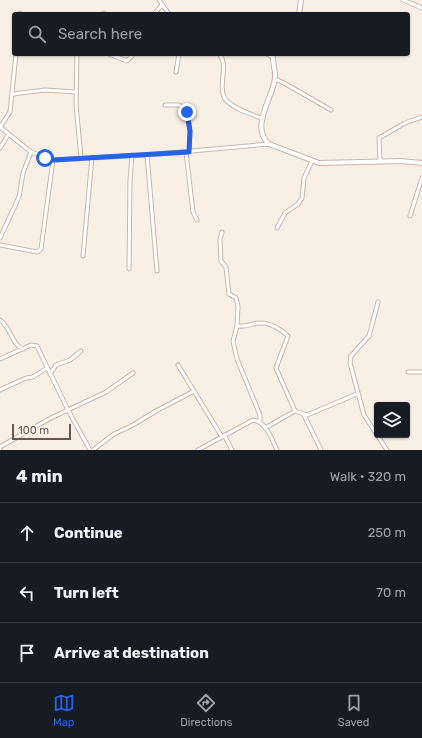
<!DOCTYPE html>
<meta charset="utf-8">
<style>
:root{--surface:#171b24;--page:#20242c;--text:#f1f3f6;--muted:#9ea1a6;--line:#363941;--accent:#2563eb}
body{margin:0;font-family:Rubik,sans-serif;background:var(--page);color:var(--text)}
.controls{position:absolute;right:12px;bottom:12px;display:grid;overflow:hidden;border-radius:4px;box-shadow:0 1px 3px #0004}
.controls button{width:36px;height:36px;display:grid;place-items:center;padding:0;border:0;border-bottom:1px solid var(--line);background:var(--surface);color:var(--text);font:20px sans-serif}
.scale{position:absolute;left:12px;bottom:10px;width:59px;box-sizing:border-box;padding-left:4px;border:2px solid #6e554e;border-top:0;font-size:11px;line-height:14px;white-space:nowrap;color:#6e554e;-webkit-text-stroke:3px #fcf3eb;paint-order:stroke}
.stop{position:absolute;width:12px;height:12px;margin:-9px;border:3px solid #2563eb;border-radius:50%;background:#fff}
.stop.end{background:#2563eb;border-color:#fff;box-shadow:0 1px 4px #0008}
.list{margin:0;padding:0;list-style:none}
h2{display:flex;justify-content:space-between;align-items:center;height:52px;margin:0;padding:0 16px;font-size:17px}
h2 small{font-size:13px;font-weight:400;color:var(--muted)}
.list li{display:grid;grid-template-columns:26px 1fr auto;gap:12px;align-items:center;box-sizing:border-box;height:60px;padding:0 16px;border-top:1px solid var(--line)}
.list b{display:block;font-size:15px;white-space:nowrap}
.list em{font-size:13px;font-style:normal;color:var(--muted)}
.icon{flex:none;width:22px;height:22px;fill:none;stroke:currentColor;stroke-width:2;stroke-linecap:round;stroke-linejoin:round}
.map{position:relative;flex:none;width:422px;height:450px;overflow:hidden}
.search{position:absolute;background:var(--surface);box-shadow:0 1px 3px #0004;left:12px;right:12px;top:12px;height:44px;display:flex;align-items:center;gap:10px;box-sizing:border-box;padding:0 14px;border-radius:4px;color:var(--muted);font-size:15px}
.sheet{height:232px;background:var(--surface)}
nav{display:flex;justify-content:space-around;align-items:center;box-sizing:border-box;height:56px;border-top:1px solid var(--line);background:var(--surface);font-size:11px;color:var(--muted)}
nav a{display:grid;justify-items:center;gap:2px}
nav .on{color:var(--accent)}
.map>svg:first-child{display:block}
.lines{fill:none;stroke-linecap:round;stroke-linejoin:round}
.minor-casing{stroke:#c8b6ad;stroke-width:5}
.tertiary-casing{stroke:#c8b6ad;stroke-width:6}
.minor{stroke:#fff;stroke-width:3}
.tertiary{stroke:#fff;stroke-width:4}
.route{stroke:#2563eb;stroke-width:5}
</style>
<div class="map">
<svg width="422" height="450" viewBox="0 0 422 450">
<rect width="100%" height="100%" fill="#f9efe5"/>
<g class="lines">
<!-- minor casing -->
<g class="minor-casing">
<g id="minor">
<polyline points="159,0 169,14"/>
<polyline points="403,0 422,8"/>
<polyline points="20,14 20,13"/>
<polyline points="102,14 104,13"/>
<polyline points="154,14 162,5"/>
<polyline points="77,54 76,104 81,158"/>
<polyline points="109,54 127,61 134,54"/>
<path d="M219,54C230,66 216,88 226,100C234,109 251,114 263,119"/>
<polyline points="267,54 272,57"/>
<polyline points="176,72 179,54"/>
<polyline points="275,79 284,83 331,110"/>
<polyline points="13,94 45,90 76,92"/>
<polyline points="165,105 179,105 186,109 190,131 189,152"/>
<polyline points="0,127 31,152 53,160 147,155 269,144"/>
<polyline points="0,127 10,112 16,54"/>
<polyline points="0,148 8,135"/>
<polyline points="186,152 193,212 197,220"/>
<polyline points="147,155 157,271"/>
<polyline points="380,162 379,138 405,123 422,117"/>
<polyline points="410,216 422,178"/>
<polyline points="277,228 285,213 298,204 302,198 304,178 312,161"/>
<polyline points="222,232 220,239 221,261 226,267 229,294 236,298 238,306 237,326 233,341 237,359 260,415 260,422"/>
<polyline points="0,238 19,197 23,173 31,152"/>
<polyline points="0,245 37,252 41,249 53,160"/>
<polyline points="83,256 92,157"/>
<polyline points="129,269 130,180 132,155"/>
<polyline points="378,302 369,336 351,356 350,363 364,415 387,450"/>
<path d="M0,320C11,327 11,344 23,349"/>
<path d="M237,326C247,327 250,324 259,323C269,322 281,329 288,336L276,368L295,411L307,415L357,394"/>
<polyline points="0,359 31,345 37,346 68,410 90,450"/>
<polyline points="178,365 222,437"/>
<polyline points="408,372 422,372"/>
<polyline points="50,374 56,365 70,360 81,351"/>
<polyline points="0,390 26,378 33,377 47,368"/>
<polyline points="304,415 321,450"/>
<polyline points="265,428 295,411"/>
<polyline points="224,435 232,450"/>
<polyline points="0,447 51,418 106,392 133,373"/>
<polyline points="0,449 0,450"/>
<polyline points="93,450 114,434 133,425 156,411 194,391"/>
<path d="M198,450L253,420C266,421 272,440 277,450"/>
</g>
</g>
<!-- tertiary casing -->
<g class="tertiary-casing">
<g id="tertiary">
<polyline points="299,14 301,0"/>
<path d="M273,54C272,62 276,71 275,79C272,99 250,127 269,144L319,163L401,161L422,163"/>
</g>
</g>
<!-- minor -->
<use href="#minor" class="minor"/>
<!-- tertiary -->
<use href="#tertiary" class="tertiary"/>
</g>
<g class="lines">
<!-- route -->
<polyline class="route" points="45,158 53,160 189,152 190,131 187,112"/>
</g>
</svg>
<div class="controls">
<button><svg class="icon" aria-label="layers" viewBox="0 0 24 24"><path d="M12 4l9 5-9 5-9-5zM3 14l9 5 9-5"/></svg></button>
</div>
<div class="scale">100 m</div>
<div class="stop" style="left:45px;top:158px"></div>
<div class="stop end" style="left:187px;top:112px"></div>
<div class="search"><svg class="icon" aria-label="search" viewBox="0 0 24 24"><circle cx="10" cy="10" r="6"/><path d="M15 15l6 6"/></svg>Search here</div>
</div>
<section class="sheet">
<h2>4 min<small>Walk · 320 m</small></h2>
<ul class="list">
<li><svg class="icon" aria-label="ahead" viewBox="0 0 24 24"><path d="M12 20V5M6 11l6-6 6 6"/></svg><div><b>Continue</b></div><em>250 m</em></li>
<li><svg class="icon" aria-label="left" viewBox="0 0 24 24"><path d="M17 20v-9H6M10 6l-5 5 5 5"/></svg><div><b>Turn left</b></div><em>70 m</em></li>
<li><svg class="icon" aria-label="arrive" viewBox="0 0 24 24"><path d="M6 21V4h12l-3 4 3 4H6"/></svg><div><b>Arrive at destination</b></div></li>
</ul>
</section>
<nav>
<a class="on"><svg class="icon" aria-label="map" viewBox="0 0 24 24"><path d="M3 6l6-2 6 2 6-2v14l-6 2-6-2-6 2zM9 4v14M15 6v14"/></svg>Map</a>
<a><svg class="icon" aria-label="directions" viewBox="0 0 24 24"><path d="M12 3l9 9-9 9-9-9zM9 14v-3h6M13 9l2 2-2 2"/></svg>Directions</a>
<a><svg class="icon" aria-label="saved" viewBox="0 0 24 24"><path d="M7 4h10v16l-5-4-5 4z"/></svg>Saved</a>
</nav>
